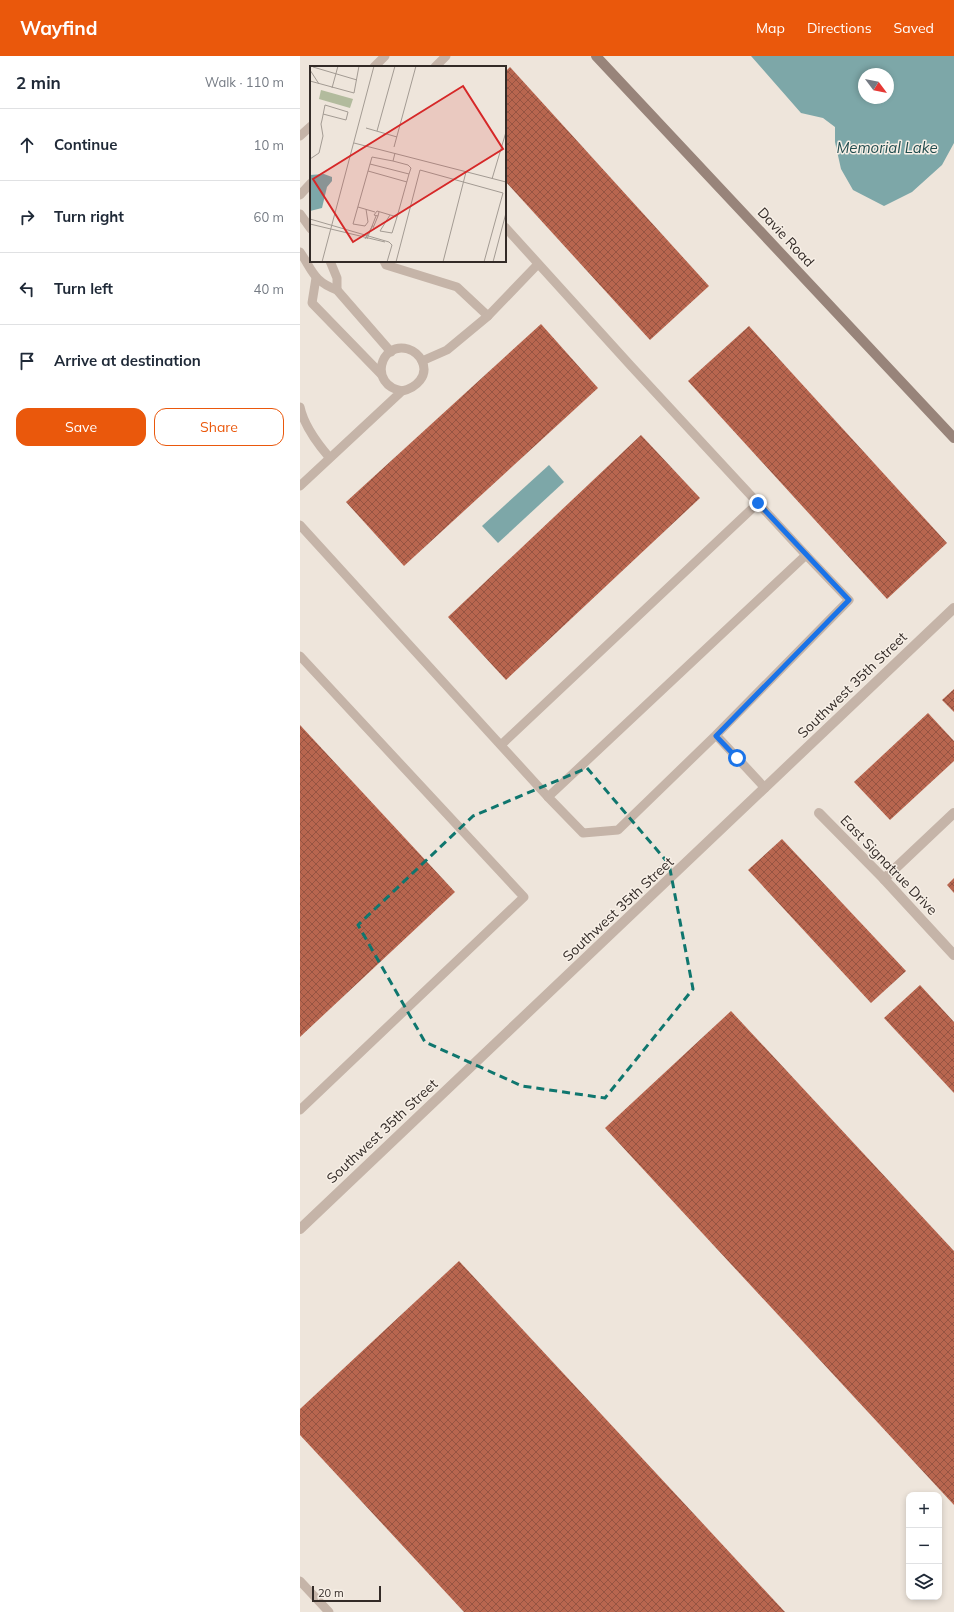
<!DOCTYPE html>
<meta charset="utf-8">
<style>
:root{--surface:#fff;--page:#f6f6f7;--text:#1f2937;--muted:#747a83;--line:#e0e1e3;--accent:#ea580c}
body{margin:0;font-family:Mulish,sans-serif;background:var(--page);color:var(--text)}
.controls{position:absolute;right:12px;bottom:12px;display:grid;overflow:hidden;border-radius:8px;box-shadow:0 2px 6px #0003}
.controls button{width:36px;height:36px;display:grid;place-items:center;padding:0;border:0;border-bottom:1px solid var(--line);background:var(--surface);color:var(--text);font:20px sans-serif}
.compass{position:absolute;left:558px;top:12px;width:36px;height:36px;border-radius:50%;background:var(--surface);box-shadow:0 2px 6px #0003;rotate:122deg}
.scale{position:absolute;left:12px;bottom:10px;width:69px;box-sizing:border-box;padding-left:4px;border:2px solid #332b27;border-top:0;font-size:11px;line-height:14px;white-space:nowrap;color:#332b27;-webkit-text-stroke:3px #f7efe6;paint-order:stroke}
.stop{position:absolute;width:12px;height:12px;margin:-9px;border:3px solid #1a73e8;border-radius:50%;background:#fff}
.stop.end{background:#1a73e8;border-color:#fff;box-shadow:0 1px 4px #0008}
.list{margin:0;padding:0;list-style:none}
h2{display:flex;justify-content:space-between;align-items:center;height:52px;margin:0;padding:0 16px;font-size:17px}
h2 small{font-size:13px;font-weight:400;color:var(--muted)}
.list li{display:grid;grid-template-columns:26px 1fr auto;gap:12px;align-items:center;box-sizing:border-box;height:72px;padding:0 16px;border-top:1px solid var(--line)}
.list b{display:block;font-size:15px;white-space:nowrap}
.list em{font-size:13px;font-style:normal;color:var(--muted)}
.actions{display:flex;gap:8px;padding:12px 16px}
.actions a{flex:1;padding:9px 0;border:1px solid var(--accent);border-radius:12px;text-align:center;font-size:14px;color:var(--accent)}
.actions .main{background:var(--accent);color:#fff}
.icon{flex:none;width:22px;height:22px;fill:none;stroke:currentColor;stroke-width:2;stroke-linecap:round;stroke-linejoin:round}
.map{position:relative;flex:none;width:654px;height:1556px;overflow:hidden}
header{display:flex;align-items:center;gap:24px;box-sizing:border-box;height:56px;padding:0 20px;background:var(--accent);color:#fff}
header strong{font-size:19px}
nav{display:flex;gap:22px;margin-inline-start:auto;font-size:14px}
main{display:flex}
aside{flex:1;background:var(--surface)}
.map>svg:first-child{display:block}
.water{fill:#7da7a8;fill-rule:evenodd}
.building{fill:url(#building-cross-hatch)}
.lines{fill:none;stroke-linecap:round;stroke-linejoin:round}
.lane{stroke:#c5b4a8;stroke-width:9}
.street{stroke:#c5b4a8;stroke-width:10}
.secondary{stroke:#98847a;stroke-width:10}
.route{stroke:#1a73e8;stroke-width:5}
.marked{fill:none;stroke:#0f766e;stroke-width:3;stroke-dasharray:8 5;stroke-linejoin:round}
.labels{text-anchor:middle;stroke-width:3;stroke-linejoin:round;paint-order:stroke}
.street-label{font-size:14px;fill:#332b27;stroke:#f7efe6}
.water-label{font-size:15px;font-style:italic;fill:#224d4f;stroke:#f7efe6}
.inset-road{fill:none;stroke:#a39b93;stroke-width:1}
.view{fill:#d62828;fill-opacity:0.15;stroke:#d62828;stroke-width:2}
.inset-edge{fill:none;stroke:#332b27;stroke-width:2}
</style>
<header>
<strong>Wayfind</strong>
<nav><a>Map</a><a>Directions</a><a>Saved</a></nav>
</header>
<main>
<aside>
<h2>2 min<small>Walk · 110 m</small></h2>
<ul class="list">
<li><svg class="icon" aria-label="ahead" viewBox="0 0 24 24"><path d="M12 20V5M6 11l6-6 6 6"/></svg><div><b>Continue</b></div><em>10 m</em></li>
<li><svg class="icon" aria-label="right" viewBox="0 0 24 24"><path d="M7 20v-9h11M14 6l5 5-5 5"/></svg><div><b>Turn right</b></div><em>60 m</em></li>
<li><svg class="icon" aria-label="left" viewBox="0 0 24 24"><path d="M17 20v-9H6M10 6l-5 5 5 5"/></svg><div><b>Turn left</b></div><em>40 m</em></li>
<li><svg class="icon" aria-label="arrive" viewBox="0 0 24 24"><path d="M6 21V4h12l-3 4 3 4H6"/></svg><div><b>Arrive at destination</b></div></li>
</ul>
<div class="actions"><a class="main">Save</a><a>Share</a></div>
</aside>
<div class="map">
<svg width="654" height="1556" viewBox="0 0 654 1556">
<defs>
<pattern id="building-cross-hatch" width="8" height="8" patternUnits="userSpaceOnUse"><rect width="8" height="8" fill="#b8664f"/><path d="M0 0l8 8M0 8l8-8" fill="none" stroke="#965442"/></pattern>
</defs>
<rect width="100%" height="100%" fill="#eee5db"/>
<!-- water -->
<g class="water">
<path d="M451,0H654V87L642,109L612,136L584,150L553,134L541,113L535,86V71L523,62L501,57ZM564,18H588V42H564Z"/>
<polygon points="249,409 264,426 198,487 182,470"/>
</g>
<!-- building -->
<g class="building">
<polygon points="210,11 409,230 350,284 205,125 205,16"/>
<polygon points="241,268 298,332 104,510 46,446"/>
<polygon points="449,270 647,487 587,543 388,325"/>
<polygon points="341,379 400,442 206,624 148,561"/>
<polygon points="654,633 654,656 642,644"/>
<polygon points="628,657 654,685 654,705 590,764 554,726"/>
<polygon points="0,669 155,836 0,981"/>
<polygon points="482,783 606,915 571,947 448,814"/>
<polygon points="654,822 654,837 647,829"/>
<polygon points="620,929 654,966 654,1037 584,962"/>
<polygon points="431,955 654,1195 654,1449 305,1072"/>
<polygon points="159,1205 485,1556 164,1556 0,1379 0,1353"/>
</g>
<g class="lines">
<!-- lane -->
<g class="lane">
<polyline points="74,11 85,0"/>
<polyline points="135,11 146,0"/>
<polyline points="0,80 11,70"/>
<polyline points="0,139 11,127"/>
<polyline points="0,158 11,173"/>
<polyline points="205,171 331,310 506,499"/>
<path d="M0,196C13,215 13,225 37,234L91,296"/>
<polyline points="30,205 37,222 37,234"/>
<polyline points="84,205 86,209 157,231 188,260"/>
<polyline points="16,222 12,247 81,318"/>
<polyline points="122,305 147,294 188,260 238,208"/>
<path d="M0,351C4,370 17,387 29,401"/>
<path d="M0,430L102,335C116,332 129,320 122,305C119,299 114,295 108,293C80,285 68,329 102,335"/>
<polyline points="0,469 248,741"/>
<polyline points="0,600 224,841 0,1054"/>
<polyline points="416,679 318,774 283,777 248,741 506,499 549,544 416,679 465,732"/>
<polyline points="201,689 458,447"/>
<polyline points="0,1525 29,1556"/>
</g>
<!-- street -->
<g class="street">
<polyline points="519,757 584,823 654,899"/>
<polyline points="584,823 654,757"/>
<polyline points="0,1173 654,552"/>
</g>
<!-- secondary -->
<polyline class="secondary" points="296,0 654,382"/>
</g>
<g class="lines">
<!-- route -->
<polyline class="route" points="437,702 416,680 549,544 458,447"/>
</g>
<!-- marked area -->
<path class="marked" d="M287,712L369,808L393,933L305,1042L222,1030L125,986L58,869L173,760Z"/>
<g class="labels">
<!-- street labels -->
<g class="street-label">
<text transform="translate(486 181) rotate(47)" y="5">Davie Road</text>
<text transform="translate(552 629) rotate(-44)" y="5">Southwest 35th Street</text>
<text transform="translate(589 809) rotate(46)" y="5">East Signatrue Drive</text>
<text transform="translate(318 853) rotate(-43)" y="5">Southwest 35th Street</text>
<text transform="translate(82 1075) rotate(-43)" y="5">Southwest 35th Street</text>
</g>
<!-- water labels -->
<g class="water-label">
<text x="587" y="97">Memorial Lake</text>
</g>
</g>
<!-- overview -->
<g transform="translate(10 10)">
<rect width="196" height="196" fill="#eee5db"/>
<path d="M11,24L43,33L40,42L9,33Z" fill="#b2bb9d"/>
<path d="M14,108L22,111V115L17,121L12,142L0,145V109Z" fill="#7da7a8"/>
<path class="inset-road" d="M3,1L47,14M0,4L9,18M0,15L44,27L49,0M22,22L28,0M56,62L87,71M67,65L85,0M44,77L196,116M84,81L106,0M0,93L9,87L13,70L11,58L12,54L15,39L38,46L36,54L13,48M83,95L98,99L101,102L99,108L60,98L62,91L83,95L85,87M58,105L97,116M182,113L196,66M48,141L65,146M56,143L58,156L55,160L43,158L60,98M69,146L68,150L64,149L67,145L87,151L99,108M80,149L70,165L82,167L87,151M0,153L79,176L82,179L77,196M0,158L75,176M63,162L68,150M55,173L63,159M57,173L66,150M12,196L64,0M86,196L110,104L193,127L174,196M133,196L156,106M183,196L196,147"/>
<path class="view" d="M153,20L193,83L43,176L3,113Z"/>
<rect width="196" height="196" class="inset-edge"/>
</g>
</svg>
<div class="controls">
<button>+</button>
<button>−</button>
<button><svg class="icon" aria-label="layers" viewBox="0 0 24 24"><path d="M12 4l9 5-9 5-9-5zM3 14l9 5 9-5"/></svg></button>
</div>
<svg class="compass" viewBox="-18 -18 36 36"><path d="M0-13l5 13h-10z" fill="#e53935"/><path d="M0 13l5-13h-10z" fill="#747a83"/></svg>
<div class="scale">20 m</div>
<div class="stop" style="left:437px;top:702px"></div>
<div class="stop end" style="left:458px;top:447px"></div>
</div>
</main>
